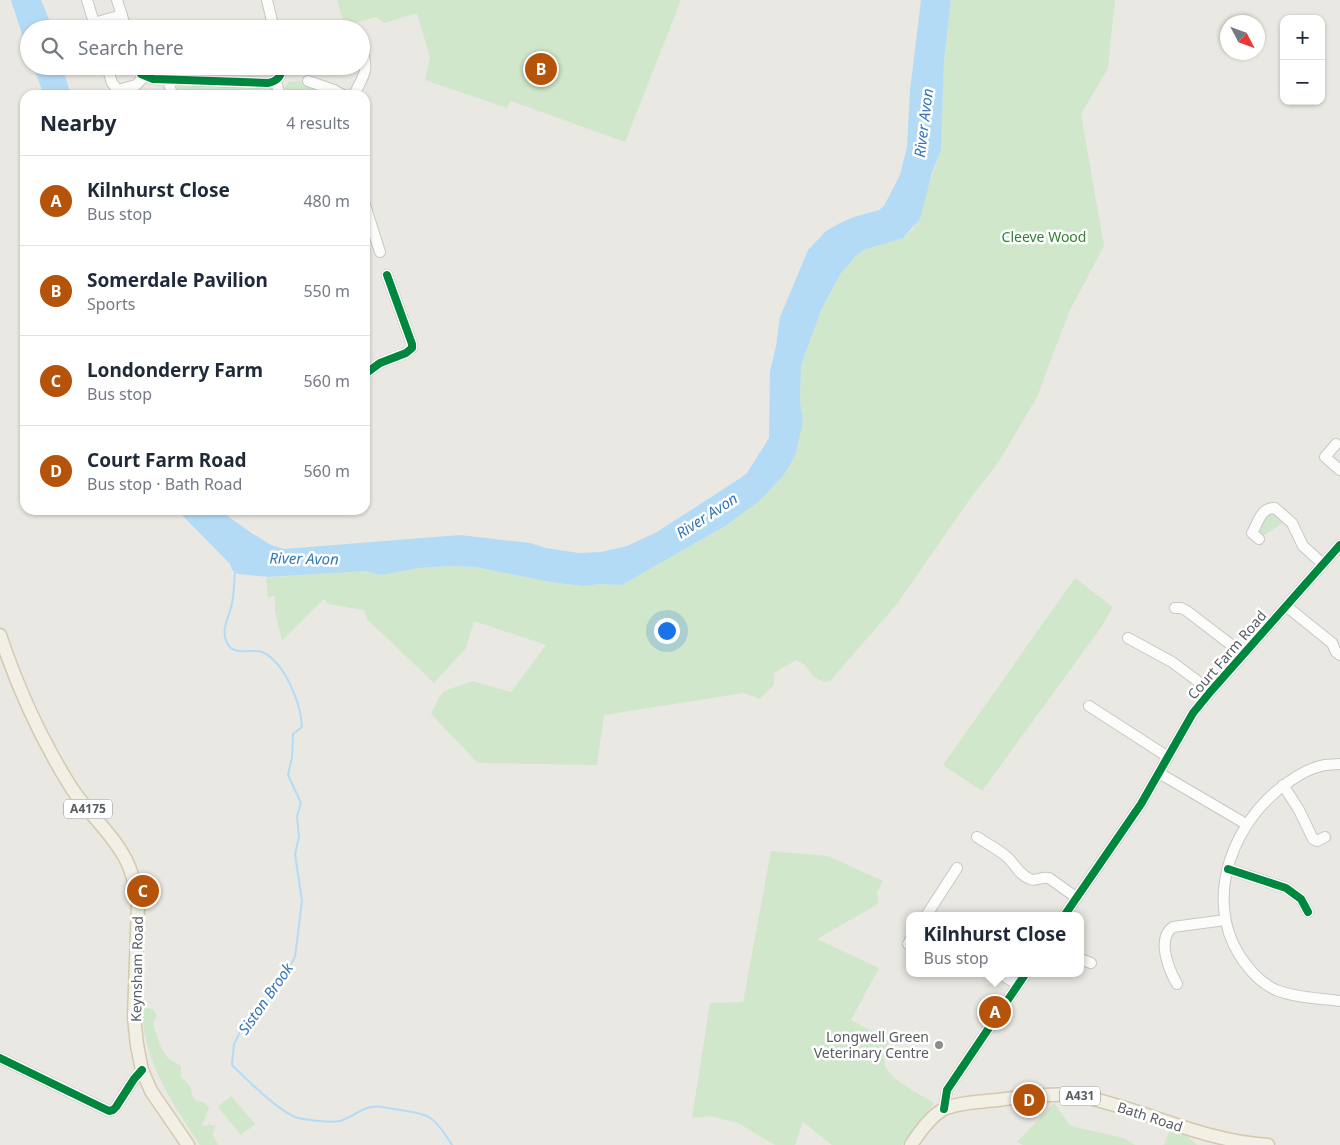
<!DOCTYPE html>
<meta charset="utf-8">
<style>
:root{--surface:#fff;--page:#f6f6f7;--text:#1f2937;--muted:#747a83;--line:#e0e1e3;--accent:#b45309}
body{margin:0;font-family:"Noto Sans",sans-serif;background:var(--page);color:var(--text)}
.controls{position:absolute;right:15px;top:15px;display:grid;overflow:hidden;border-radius:10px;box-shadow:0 1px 4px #0004}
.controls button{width:45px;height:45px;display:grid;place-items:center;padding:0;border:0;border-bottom:1px solid var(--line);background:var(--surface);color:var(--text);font:25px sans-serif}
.compass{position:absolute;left:1220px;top:15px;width:45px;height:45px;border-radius:50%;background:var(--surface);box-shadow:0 1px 4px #0004;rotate:131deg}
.you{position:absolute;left:666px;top:630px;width:18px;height:18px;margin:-12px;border:4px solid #fff;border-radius:50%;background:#1a73e8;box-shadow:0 0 0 8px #1a73e833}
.badge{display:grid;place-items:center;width:32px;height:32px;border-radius:50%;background:var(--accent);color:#fff;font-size:16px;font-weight:700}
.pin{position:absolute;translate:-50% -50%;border:2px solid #fff;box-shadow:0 1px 5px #0006}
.popup{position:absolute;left:906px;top:912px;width:178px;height:65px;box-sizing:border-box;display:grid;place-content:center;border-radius:10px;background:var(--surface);filter:drop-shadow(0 1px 4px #0005);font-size:16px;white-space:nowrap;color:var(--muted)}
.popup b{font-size:19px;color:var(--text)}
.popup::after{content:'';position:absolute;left:50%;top:100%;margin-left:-10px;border:10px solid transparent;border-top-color:var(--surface)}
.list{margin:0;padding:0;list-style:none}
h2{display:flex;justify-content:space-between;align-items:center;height:65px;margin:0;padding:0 20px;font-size:21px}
h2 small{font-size:16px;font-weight:400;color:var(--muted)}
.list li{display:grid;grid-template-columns:32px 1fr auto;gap:15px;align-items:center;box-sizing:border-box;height:90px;padding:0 20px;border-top:1px solid var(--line)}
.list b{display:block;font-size:19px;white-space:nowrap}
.list p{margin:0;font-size:16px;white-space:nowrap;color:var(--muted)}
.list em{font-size:16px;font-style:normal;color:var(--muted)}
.icon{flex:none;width:28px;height:28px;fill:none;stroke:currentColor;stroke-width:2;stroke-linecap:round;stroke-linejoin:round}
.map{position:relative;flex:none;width:1340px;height:1145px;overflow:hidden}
.search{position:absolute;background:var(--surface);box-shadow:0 1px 4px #0004;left:20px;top:20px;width:350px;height:55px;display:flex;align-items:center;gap:12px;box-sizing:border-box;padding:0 18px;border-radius:28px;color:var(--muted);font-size:19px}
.panel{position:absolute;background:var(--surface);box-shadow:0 1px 4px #0004;left:20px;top:90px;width:350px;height:425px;border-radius:15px}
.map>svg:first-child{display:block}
.green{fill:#d0e7cb}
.water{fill:#b4dbf6}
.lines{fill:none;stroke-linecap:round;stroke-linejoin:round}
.stream{stroke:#b4dbf6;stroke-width:2}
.minor-casing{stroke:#c7c7c6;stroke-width:12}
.major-casing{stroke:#d3c9ae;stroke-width:15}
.minor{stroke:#fcfcfb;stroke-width:10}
.major{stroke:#f2f0e5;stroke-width:12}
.cycleway-casing{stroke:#fff;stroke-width:11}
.cycleway{stroke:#00873e;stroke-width:8}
.poi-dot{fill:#8b8e8f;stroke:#fff;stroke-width:2}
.labels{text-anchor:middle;stroke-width:5;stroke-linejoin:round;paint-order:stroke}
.shield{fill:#fff;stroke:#8a8e91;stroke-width:1}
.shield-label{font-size:12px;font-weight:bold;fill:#585d62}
.park-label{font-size:14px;fill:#2e8430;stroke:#fff}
.street-label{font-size:14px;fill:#585d62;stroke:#fff}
.poi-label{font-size:14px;fill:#585d62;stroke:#fff;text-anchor:end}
.water-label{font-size:15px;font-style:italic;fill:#3476b8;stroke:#fff}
</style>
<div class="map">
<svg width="1340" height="1145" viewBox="0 0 1340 1145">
<rect width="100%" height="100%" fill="#eae8e2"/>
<!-- green -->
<g class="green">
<polygon points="337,0 681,0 625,142 511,101 507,108 425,80 430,57 417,13 384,23 376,17 345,26"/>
<polygon points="951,0 1115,0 1108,68 1081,114 1104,246 1069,312 1037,397 998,463 972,496 897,604 830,681 824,682 813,676 805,665 796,660 774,673 774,685 760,699 744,693 604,715 597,765 478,763 431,714 439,697 445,691 472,681 511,692 546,645 474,621 466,648 434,683 367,619 364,610 328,604 324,599 282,641 275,611 275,596 268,597 266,578 340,572 365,571 380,575 418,568 451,566 476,567 550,582 583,586 600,584 622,585 727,525 759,501 783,476 800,432 803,422 800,401 801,365 822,308 841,273 856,256 864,250 903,238 914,228 941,150 944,60"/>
<polygon points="308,80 339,95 286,95 285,87 288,82"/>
<polygon points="182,84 206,87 217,85 272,85 275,95 179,95 177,89 179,85"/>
<polygon points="1270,511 1286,521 1261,537 1257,530"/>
<polygon points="1075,578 1113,607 1102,626 982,791 943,765"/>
<path d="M771,851L828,856L883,881L877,892L878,904L817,939L879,968L851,1020L889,1040C888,1046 884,1054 884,1060C884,1078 920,1094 934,1103L902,1145H832L803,1122L795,1145H775L738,1123L710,1116L692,1118L710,1003L743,1002Z"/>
<path d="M150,1008L154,1010L157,1015L153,1024C157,1035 160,1049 168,1058C172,1062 178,1063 181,1067V1077L191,1087L192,1095L195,1100L205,1103L209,1108L202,1125L206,1126L210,1124L212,1126L215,1125L213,1135L218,1145H200C173,1104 143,1061 142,1009Z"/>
<polygon points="231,1096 255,1124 241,1135 218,1107"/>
<polygon points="1054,1103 1069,1124 1075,1127 1124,1138 1135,1145 1023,1145 1017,1142"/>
<polygon points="1170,1130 1188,1137 1197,1145 1164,1145"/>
</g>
<!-- water -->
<g class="water">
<polygon points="11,0 41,0 53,29 29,29 29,56"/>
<polygon points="921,0 951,0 944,60 941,150 932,173 920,219 903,238 864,250 856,256 841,273 822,308 801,365 800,401 803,422 795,456 783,476 759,501 727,525 622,585 600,584 583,586 550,582 476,567 451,566 418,568 387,574 380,575 365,571 269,577 238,574 232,570 230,564 177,510 219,510 253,534 271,545 284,549 460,535 530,543 546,548 579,553 601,552 627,546 657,532 742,477 747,473 769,438 770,371 776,346 780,317 808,250 826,231 842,222 854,217 879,210 884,206 900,175 907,147 910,90"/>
<polygon points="33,66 62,66 71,95 44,95"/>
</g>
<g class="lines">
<!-- stream -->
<path class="stream" d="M235,572C234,582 234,593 232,603C230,616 220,629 227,643C234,657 251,648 262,652C285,662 301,704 302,727L293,734L292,757L288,775L301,803L297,816L299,837L295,854L302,901L295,957L273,995L261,1010L240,1032L234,1044L232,1065C245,1078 282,1114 298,1118C308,1120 330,1123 340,1121C351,1118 360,1109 371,1107C378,1105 387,1108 394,1109C430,1115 432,1113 452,1145"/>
<!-- minor casing -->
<g class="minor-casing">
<g id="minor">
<polyline points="87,0 96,29"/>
<polyline points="117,0 126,29"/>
<polyline points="267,0 274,29"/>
<polyline points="94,23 122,15"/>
<polyline points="107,66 112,83 118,90 136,85 144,77"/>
<path d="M138,66L141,74L153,79L268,83C278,81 282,76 282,66"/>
<polyline points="168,79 172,95"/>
<polyline points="308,81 334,90 343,95"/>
<polyline points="276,82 280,95"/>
<path d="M354,95C364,74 370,71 361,47"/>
<polyline points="365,205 380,252"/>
<polyline points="365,374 380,363 406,353 412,348 412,344 387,275"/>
<polyline points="1336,444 1325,457 1340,470"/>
<path d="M1259,539L1252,533C1258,523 1261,507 1275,508L1292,523L1303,546L1323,564"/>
<polyline points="1286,606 1332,643 1336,652 1340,655"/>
<polyline points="1175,608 1181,608 1187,611 1243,654"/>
<polyline points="1128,638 1172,662 1211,691"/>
<polyline points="1089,706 1168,757"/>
<path d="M1340,764C1334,765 1327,764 1321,766C1310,768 1300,774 1290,781C1235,817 1202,897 1240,956C1249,970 1261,983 1276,990C1296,998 1319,998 1340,1001"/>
<polyline points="1159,773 1246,824"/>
<polyline points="1283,785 1299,810 1313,839 1317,841 1325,837"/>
<path d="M977,837C986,843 998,849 1007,857C1016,865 1018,874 1030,879C1036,882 1042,876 1049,878L1077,898"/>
<polyline points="1228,869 1286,888 1301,899 1308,912"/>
<polyline points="926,916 957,868"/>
<polyline points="1064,916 1141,804 1193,713 1211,691 1340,545"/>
<polyline points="908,944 910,940"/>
<polyline points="1080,959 1091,963"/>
<polyline points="999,973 1018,985"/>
<path d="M1177,984C1169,970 1156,939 1173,927L1225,920"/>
<polyline points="0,1058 109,1111 113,1110 116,1107 134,1079 142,1070"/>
<polyline points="944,1109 947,1090 1026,973"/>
</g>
</g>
<!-- major casing -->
<g class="major-casing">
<g id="major">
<path d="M0,635C17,686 40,737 69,784C85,811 112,832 126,860C133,873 136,889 138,904L134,1017L137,1045L142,1070L151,1091L188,1145"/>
<path d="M911,1145C918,1134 932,1115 944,1109C960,1102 980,1102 997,1100C1020,1097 1058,1092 1080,1096C1144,1109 1202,1141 1268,1145"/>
</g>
</g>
<!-- minor -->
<use href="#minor" class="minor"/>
<!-- major -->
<use href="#major" class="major"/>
<!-- cycleway casing -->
<g class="cycleway-casing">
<g id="cycleway">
<path d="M138,66L141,74L153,79L268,83C278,81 282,76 282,66"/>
<polyline points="365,374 380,363 406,353 412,348 412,344 387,275"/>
<polyline points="1228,869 1286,888 1301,899 1308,912"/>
<polyline points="1064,916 1141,804 1193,713 1211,691 1340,545"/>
<polyline points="0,1058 109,1111 113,1110 116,1107 134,1079 142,1070"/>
<polyline points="944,1109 947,1090 1026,973"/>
</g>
</g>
<!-- cycleway -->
<use href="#cycleway" class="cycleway"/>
</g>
<!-- markers -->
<circle class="poi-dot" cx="939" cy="1045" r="5"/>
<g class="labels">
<!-- shield labels -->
<g class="shield">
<rect x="64" y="799.5" width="48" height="19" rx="4"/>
<rect x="1060" y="1086.5" width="40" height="19" rx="4"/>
</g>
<g class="shield-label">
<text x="88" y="813">A4175</text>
<text x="1080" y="1100">A431</text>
</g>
<!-- park labels -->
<g class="park-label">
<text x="1044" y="242">Cleeve Wood</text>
</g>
<!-- street labels -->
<g class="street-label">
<text transform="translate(1227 655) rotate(-49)" y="5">Court Farm Road</text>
<text transform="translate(137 969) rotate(-89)" y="5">Keynsham Road</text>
<text transform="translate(1150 1117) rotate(18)" y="5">Bath Road</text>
</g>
<!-- poi labels -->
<g class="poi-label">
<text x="929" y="1042">Longwell Green<tspan x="929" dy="16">Veterinary Centre</tspan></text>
</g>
<!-- water labels -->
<g class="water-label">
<text transform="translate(924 123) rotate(-83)" y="5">River Avon</text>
<text transform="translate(707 516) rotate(-33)" y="5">River Avon</text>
<text transform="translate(304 559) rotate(1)" y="5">River Avon</text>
<text transform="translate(266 999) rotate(-55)" y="5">Siston Brook</text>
</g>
</g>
</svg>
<div class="controls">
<button>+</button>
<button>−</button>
</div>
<svg class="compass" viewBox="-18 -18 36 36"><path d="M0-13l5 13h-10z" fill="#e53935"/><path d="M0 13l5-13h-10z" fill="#747a83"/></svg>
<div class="you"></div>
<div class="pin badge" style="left:995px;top:1012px">A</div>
<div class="popup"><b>Kilnhurst Close</b>Bus stop</div>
<div class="pin badge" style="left:541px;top:69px">B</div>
<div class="pin badge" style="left:143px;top:891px">C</div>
<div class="pin badge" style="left:1029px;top:1100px">D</div>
<div class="search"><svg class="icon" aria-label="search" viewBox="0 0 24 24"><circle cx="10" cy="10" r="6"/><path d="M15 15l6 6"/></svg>Search here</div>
<section class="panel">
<h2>Nearby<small>4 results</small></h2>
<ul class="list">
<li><span class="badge">A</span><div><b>Kilnhurst Close</b><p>Bus stop</p></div><em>480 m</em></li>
<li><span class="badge">B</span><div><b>Somerdale Pavilion</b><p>Sports</p></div><em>550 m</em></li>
<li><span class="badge">C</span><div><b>Londonderry Farm</b><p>Bus stop</p></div><em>560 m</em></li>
<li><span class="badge">D</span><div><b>Court Farm Road</b><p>Bus stop · Bath Road</p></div><em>560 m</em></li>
</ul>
</section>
</div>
